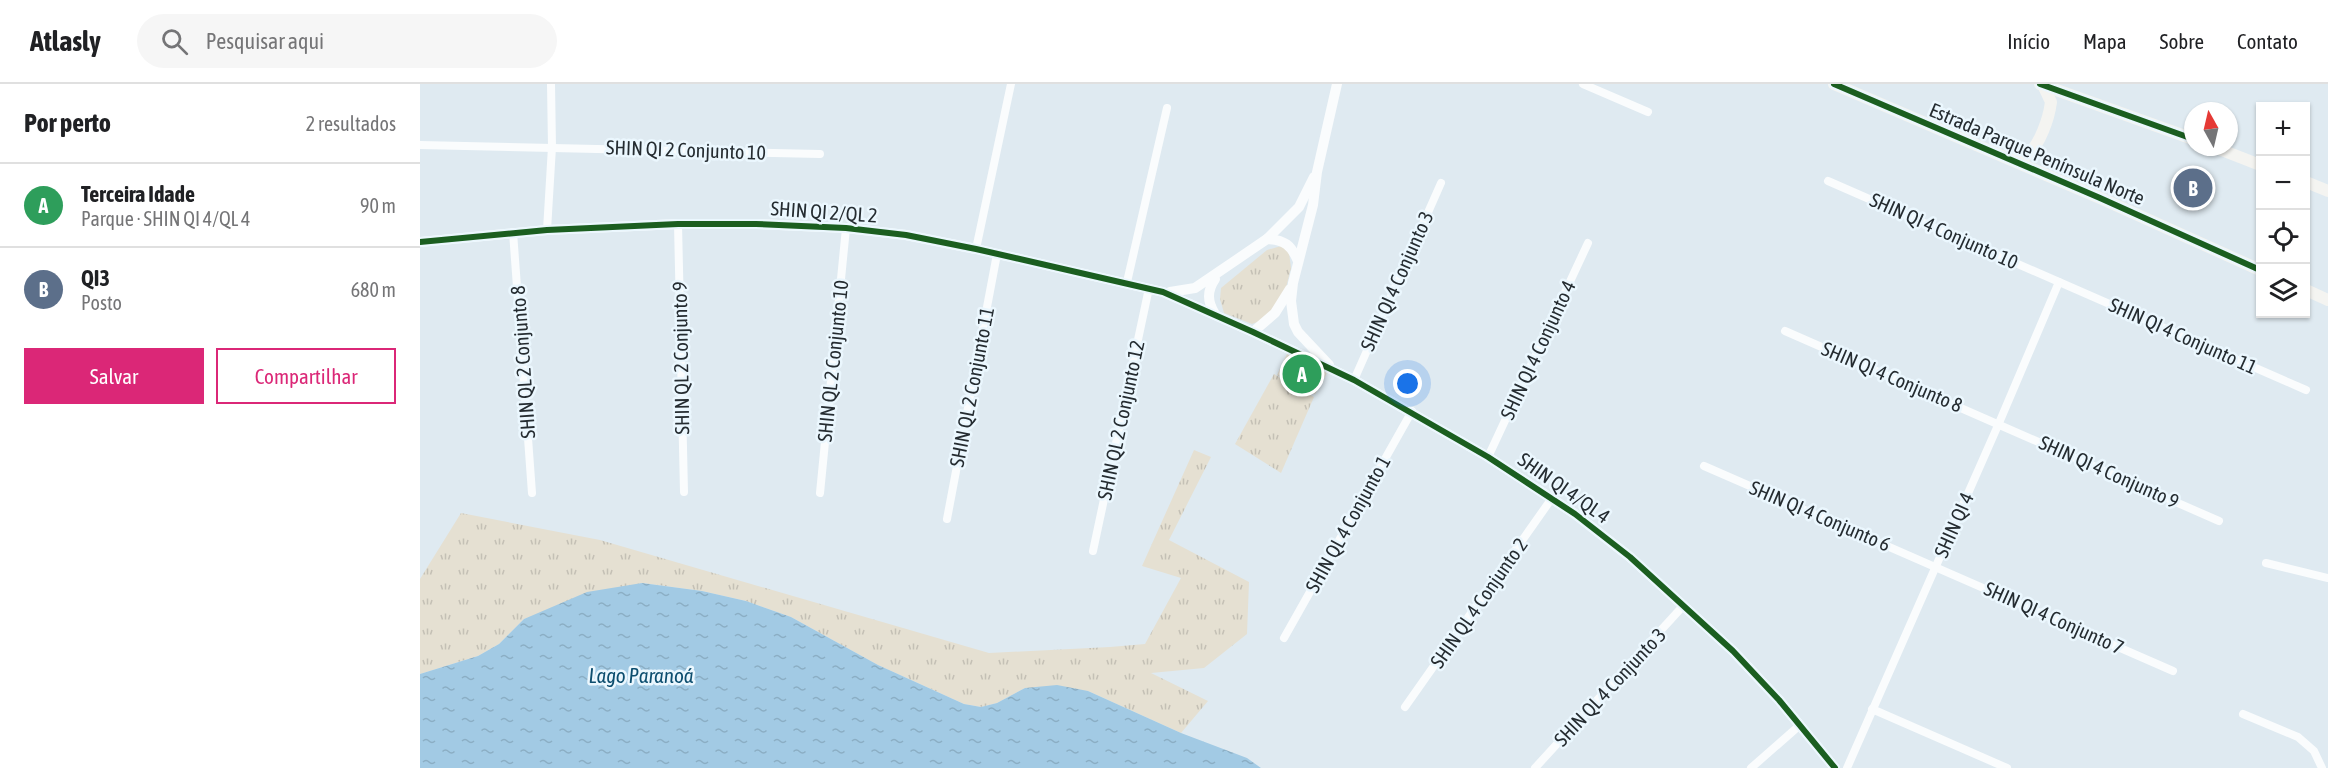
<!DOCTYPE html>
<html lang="pt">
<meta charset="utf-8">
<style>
:root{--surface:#fff;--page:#f6f6f6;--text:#202124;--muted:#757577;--line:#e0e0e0;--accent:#db2777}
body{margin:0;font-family:"Asap Condensed",sans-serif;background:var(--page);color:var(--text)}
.controls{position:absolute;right:18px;top:18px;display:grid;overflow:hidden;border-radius:0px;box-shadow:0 2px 4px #0004}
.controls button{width:54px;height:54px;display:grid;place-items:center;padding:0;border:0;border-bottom:2px solid var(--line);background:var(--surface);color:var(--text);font:30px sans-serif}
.compass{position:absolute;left:1764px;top:18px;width:54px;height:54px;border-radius:50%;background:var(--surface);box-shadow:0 2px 4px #0004;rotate:352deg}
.you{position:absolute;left:988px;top:300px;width:21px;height:21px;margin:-15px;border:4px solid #fff;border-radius:50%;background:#1a73e8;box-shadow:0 0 0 9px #1a73e833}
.badge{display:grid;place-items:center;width:39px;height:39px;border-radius:50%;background:var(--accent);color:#fff;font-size:20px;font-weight:700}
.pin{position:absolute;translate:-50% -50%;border:3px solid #fff;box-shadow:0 2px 6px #0006}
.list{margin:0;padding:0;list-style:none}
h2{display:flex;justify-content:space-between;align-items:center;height:78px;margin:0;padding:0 24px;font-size:26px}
h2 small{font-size:20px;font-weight:400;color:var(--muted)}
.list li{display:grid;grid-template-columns:39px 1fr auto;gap:18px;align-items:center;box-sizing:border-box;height:84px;padding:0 24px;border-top:2px solid var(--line)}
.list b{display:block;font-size:22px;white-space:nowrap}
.list p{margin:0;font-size:20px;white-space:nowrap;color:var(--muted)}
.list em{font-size:20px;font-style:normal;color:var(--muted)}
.actions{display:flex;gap:12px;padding:18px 24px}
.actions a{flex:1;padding:14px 0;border:2px solid var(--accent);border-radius:0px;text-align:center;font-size:21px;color:var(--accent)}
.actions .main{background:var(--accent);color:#fff}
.icon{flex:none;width:33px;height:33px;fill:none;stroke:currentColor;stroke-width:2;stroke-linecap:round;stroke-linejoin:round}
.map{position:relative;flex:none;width:1908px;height:684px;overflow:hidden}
header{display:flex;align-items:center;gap:36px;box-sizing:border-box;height:84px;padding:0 30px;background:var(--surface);border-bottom:2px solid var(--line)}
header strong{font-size:28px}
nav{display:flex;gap:33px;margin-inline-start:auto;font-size:21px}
.search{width:420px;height:54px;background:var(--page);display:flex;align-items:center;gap:15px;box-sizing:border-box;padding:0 21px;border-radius:33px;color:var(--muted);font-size:22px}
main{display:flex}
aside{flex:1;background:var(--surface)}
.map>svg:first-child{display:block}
.grass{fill:url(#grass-tufts)}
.water{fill:url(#water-ripples)}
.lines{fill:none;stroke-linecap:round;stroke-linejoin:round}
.minor{stroke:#fafcfd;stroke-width:8}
.tertiary{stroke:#fafcfd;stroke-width:10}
.secondary{stroke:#f4f4f1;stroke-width:12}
.cycleway-casing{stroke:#ebf7fe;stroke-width:10}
.cycleway{stroke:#1b5e20;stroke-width:6}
.labels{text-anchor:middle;stroke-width:5;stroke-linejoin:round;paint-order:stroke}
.street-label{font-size:20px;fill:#252c31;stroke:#ebf7fe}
.water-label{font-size:21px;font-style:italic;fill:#0d4e6f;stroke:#ebf7fe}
</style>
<header>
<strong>Atlasly</strong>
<div class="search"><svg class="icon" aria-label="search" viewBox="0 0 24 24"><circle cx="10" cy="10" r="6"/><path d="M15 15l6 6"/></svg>Pesquisar aqui</div>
<nav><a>Início</a><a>Mapa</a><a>Sobre</a><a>Contato</a></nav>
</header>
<main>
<aside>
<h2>Por perto<small>2 resultados</small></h2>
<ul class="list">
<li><span class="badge" style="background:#2e9e5b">A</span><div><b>Terceira Idade</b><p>Parque · SHIN QI 4/QL 4</p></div><em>90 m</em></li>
<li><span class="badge" style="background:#5c6f8a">B</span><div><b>QI3</b><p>Posto</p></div><em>680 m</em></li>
</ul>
<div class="actions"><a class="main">Salvar</a><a>Compartilhar</a></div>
</aside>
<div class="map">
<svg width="1908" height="684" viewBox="0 0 1908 684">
<defs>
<pattern id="grass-tufts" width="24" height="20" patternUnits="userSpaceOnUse" patternTransform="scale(1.5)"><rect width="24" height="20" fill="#e5e0d2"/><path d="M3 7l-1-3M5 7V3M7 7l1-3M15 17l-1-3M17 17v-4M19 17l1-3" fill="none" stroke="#c4c0b5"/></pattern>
<pattern id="water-ripples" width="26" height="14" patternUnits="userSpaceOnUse" patternTransform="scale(1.5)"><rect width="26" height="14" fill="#a2cae4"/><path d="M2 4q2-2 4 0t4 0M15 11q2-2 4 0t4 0" fill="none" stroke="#8baec4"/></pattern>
</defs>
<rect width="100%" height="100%" fill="#dfeaf1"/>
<!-- grass -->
<g class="grass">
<polygon points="861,162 869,168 871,184 866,204 847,234 832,240 804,229 800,215 801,204 847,166"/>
<polygon points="867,270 907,289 895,310 857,291"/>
<polygon points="854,290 894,313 861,389 815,360"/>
<polygon points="774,366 791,373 749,456 829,498 827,550 784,584 731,589 788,617 761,649 668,607 605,604 577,619 561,623 544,620 458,581 371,533 326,517 282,507 222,499 104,535 79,560 58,572 0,590 0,495 41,429 180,456 569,569 690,563 725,560 761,494 722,482"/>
</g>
<!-- water -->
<polygon class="water" points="222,499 282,507 326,517 371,533 458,581 544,620 561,623 577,619 605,604 637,601 668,607 761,649 827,674 841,684 0,684 0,590 58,572 79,560 104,535 167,508"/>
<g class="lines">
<!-- minor -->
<g class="minor">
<polyline points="1163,0 1228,28"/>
<polyline points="0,61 400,70"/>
<polyline points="1408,97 1886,306"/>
<polyline points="258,140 264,408"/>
<polyline points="127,146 132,63 131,0"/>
<polyline points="93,148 112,409"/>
<polyline points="556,165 591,0"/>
<polyline points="707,198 747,24"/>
<polyline points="1365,247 1799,437"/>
<polyline points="934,296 1021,99"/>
<polyline points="1068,373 1168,159"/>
<polyline points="1284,382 1753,587"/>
<polyline points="400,409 426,144"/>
<polyline points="527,435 577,170"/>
<polyline points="673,467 729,204"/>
<polyline points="1846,479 1908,494"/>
<polyline points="864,554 992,327"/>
<polyline points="985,623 1132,414"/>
<polyline points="1452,625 1587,684"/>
<polyline points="1823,630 1878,653 1894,667 1902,684"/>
<polyline points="1115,684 1264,521"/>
<polyline points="1331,684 1380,641"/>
<polyline points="1427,684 1579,339 1639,198"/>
</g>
<!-- tertiary -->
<g class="tertiary">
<path d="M847,155C865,156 871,161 878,177"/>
<polyline points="0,158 127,146 258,140 336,140 426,144 486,151 556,165 743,208 833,248 934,296 1068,373 1155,430 1210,473 1313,567 1359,616 1415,684"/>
<polyline points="750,208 775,204 847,155 879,123 894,93"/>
<path d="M795,230C787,217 787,207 795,195"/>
<polyline points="833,248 855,229 870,205"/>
<polyline points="909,281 878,248 874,240 871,217 873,199 893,121 897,88 917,0"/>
</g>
<!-- secondary -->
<g class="secondary">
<polyline points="1414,0 1680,114 1840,186"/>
<polyline points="1620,0 1773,55"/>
<polyline points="1794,63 1840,81"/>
<path d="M1593,76C1598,75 1603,75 1607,71C1620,61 1629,34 1631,18L1623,1"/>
<polyline points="1886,98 1908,107"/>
<polyline points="1886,206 1908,216"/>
</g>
<!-- cycleway casing -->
<g class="cycleway-casing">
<g id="cycleway">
<polyline points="1414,0 1680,114 1840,186"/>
<polyline points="1620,0 1773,55"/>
<polyline points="0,158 127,146 258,140 336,140 426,144 486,151 556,165 743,208 833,248 934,296 1068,373 1155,430 1210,473 1313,567 1359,616 1415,684"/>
</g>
</g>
<!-- cycleway -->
<use href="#cycleway" class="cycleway"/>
</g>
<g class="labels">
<!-- street labels -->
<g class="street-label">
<text transform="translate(266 66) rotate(2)" y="7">SHIN QI 2 Conjunto 10</text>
<text transform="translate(1617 70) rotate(23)" y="7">Estrada Parque Península Norte</text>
<text transform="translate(404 128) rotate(4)" y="7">SHIN QI 2/QL 2</text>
<text transform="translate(1524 147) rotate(24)" y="7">SHIN QI 4 Conjunto 10</text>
<text transform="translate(977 197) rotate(-66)" y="7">SHIN QI 4 Conjunto 3</text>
<text transform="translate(1763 252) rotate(24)" y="7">SHIN QI 4 Conjunto 11</text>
<text transform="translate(1118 266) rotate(-65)" y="7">SHIN QI 4 Conjunto 4</text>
<text transform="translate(261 274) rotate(-91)" y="7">SHIN QL 2 Conjunto 9</text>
<text transform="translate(413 277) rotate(-84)" y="7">SHIN QL 2 Conjunto 10</text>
<text transform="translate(103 278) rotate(-94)" y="7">SHIN QL 2 Conjunto 8</text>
<text transform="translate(1472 293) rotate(23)" y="7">SHIN QI 4 Conjunto 8</text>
<text transform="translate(552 303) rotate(-79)" y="7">SHIN QL 2 Conjunto 11</text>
<text transform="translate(701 336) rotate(-78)" y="7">SHIN QL 2 Conjunto 12</text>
<text transform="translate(1689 388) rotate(24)" y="7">SHIN QI 4 Conjunto 9</text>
<text transform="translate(1144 404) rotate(35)" y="7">SHIN QI 4/QL 4</text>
<text transform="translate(1400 432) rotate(23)" y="7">SHIN QI 4 Conjunto 6</text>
<text transform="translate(928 440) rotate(-61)" y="7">SHIN QL 4 Conjunto 1</text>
<text transform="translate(1534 441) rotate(-66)" y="7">SHIN QI 4</text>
<text transform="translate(1059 519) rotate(-55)" y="7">SHIN QL 4 Conjunto 2</text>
<text transform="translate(1634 534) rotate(24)" y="7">SHIN QI 4 Conjunto 7</text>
<text transform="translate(1190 603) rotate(-47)" y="7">SHIN QL 4 Conjunto 3</text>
</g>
<!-- water labels -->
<g class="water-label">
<text x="221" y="599">Lago Paranoá</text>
</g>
</g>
</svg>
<div class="controls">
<button>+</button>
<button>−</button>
<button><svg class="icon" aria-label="locate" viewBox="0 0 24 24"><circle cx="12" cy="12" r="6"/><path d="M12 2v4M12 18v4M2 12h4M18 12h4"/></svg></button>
<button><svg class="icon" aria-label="layers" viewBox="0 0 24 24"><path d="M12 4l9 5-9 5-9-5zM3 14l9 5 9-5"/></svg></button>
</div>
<svg class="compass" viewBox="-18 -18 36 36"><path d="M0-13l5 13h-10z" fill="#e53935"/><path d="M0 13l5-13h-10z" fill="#757577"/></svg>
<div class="you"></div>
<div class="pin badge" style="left:882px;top:290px;background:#2e9e5b">A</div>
<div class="pin badge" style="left:1773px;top:104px;background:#5c6f8a">B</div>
</div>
</main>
